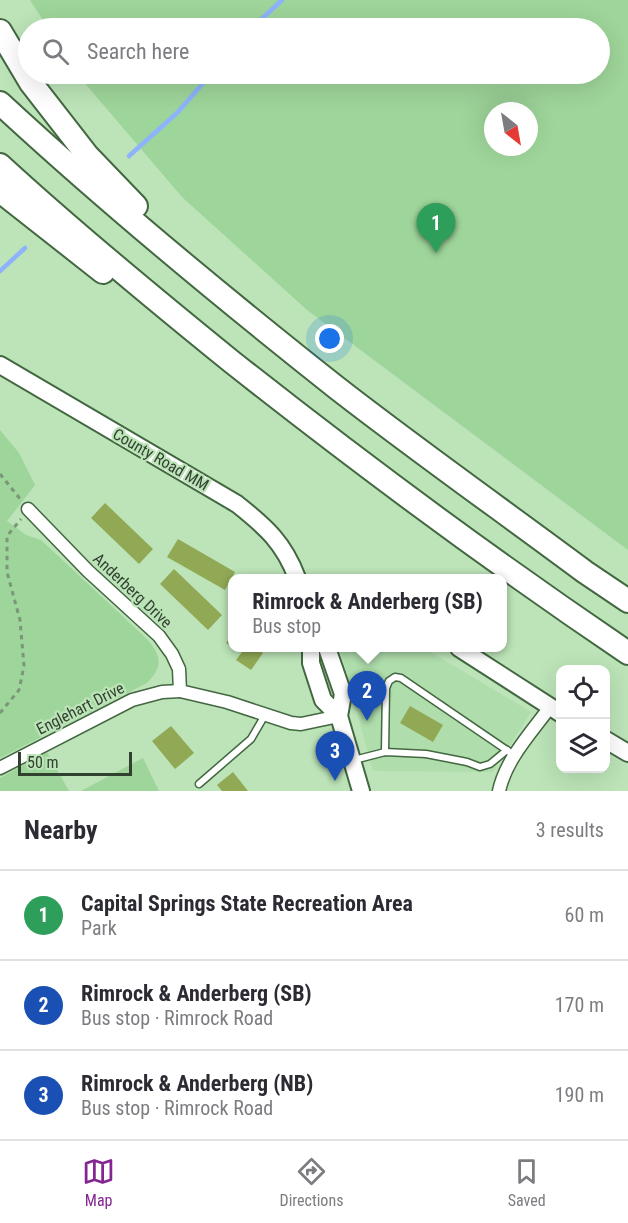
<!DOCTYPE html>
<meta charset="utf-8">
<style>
:root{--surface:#fff;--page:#f2f2f3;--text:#2b2b33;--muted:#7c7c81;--line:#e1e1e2;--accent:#842691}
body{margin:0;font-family:"Roboto Condensed",sans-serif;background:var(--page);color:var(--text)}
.controls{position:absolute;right:18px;bottom:18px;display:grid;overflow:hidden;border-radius:12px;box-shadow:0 6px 24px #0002}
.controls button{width:54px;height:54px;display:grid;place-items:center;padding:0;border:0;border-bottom:2px solid var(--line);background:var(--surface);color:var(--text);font:30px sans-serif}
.compass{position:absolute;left:484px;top:102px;width:54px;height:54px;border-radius:50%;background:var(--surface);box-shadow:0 6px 24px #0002;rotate:149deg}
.scale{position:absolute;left:18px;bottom:15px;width:114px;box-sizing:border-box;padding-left:6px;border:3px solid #31412f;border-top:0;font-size:16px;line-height:21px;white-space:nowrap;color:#31412f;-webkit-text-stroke:4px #bce4b8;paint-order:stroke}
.you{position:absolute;left:330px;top:339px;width:21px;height:21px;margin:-15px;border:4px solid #fff;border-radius:50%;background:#1a73e8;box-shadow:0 0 0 9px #1a73e833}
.badge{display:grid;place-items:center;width:39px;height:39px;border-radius:50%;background:var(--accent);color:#fff;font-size:20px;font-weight:700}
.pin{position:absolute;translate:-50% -50px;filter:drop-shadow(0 2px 3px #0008)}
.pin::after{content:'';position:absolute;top:32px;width:21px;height:18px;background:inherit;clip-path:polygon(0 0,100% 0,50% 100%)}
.popup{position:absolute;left:228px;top:574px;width:279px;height:78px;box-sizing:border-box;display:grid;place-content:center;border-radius:12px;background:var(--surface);filter:drop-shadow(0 2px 4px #0005);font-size:20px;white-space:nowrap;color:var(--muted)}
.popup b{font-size:22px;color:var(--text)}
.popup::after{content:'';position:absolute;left:50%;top:100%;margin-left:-12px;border:12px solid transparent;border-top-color:var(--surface)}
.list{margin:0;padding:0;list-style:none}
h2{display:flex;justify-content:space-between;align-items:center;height:78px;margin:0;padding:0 24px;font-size:26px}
h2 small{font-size:20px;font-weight:400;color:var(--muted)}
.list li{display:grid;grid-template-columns:39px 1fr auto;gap:18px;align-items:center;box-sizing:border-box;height:90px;padding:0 24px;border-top:2px solid var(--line)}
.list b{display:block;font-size:22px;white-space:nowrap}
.list p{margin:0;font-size:20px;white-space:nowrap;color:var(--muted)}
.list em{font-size:20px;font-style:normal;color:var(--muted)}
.icon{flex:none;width:33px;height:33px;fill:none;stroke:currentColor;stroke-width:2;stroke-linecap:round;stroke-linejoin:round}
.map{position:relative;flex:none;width:628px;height:791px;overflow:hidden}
.search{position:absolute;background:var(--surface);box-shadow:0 6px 24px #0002;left:18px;right:18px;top:18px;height:66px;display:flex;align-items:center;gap:15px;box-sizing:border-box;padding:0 21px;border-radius:33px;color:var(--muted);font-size:22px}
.sheet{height:348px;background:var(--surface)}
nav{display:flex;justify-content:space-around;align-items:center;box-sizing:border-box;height:84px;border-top:2px solid var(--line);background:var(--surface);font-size:16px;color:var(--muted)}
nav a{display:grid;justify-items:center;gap:3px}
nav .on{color:var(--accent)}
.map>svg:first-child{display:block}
.built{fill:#afddab}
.green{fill:#9ed59a;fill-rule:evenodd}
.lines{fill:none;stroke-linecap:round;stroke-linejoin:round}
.stream{stroke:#8cb3fc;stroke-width:4.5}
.building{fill:#91a955}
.lane-casing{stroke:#436741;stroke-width:9}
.street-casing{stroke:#436741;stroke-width:15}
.secondary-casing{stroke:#436741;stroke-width:20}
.highway-casing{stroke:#436741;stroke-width:26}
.path{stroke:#7a9777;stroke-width:3;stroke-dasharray:4.5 4.5;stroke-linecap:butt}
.lane{stroke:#fff;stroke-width:6}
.street{stroke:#fff;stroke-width:12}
.secondary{stroke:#fff;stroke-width:16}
.highway{stroke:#fff;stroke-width:22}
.labels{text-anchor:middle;stroke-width:4.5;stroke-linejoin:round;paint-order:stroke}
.street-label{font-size:16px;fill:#31412f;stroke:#bce4b8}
</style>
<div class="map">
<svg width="628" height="791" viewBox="0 0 628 791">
<rect width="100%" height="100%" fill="#bce4b8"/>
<!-- built -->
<polygon class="built" points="340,648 424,648 531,712 493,772 373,771"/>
<!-- green -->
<g class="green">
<path d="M30,0H628V550L307,310L182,197L77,74H600V28H48ZM493,111H529V147H493Z"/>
<path d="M0,430L19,453L35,485L7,521L26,535L41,540L147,639C162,656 163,667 147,683L0,758Z"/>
<polygon points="47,752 69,791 0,791 0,778"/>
<polygon points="143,758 159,791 81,791"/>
</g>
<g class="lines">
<!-- stream -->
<g class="stream">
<polyline points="252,28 282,0"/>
<polyline points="129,156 177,113 211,74"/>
<polyline points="0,271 25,248"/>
</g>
</g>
<!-- building -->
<g class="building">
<polygon points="105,503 153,549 139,564 91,518"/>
<polygon points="178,539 235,572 225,590 167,557"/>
<polygon points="174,569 222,615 208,630 160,584"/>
<polygon points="232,634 232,647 226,643"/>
<polygon points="245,648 255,648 263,653 251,670 236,660"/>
<polygon points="410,706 443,725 433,742 400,723"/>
<polygon points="171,726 194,753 175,769 152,741"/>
<polygon points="233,772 248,791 222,791 217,785"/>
</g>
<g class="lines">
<!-- lane casing -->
<g class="lane-casing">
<g id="lane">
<polyline points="385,752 386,688 389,681 395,677 401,678 514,755"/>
<polyline points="354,760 385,752 426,754 467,762 480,767 490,764 507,750"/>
<polyline points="199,784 251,739 265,715"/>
</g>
</g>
<!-- street casing -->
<g class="street-casing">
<g id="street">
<polyline points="28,509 88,571 159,636 172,654 179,669 180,691 227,702 291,723 301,724 339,716"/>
<polyline points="0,768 132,700 162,692 180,691"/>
<path d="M499,791C506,759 531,733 550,707"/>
</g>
</g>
<!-- secondary casing -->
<g class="secondary-casing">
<g id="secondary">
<path d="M0,365L237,504C266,527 284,543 297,578"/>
<polyline points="311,648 311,663 323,700 339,716"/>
<polyline points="327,648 343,694 339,716 361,791"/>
<polyline points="459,648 560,713"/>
<polyline points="606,740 628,753"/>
</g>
</g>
<!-- highway casing -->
<g class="highway-casing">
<g id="highway">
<polyline points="0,31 31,83 87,155 136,206"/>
<path d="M0,103C108,203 222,297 337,388C418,451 503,511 585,572L628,601"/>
<path d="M0,165C75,234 153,298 232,362C361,464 492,561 628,653"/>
<polyline points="0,191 103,272"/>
</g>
</g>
<!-- path -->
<g class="path">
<polyline points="0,474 21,500"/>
<polyline points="0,713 19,690 24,666 20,620 7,572 7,536 21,519"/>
</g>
<!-- lane -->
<use href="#lane" class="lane"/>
<!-- street -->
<use href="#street" class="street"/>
<!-- secondary -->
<use href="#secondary" class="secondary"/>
<!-- highway -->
<use href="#highway" class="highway"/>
</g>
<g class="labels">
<!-- street labels -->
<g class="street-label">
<text transform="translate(161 459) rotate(30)" y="6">County Road MM</text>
<text transform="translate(133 590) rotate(43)" y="6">Anderberg Drive</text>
<text transform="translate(80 708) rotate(-27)" y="6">Englehart Drive</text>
</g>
</g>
</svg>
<div class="controls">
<button><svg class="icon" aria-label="locate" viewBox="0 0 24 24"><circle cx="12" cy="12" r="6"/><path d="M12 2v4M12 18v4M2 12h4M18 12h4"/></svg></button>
<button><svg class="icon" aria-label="layers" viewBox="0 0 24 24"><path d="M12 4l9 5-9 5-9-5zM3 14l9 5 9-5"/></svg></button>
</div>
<svg class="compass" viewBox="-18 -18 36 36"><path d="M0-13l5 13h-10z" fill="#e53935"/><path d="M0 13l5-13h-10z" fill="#7c7c81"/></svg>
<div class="scale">50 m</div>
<div class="you"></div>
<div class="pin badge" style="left:436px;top:253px;background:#2e9e5b">1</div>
<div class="pin badge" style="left:367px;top:721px;background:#1a4fb4">2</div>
<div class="popup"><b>Rimrock &amp; Anderberg (SB)</b>Bus stop</div>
<div class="pin badge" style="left:335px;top:781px;background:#1a4fb4">3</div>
<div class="search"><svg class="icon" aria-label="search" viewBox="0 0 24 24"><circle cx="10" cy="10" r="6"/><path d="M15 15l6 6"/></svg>Search here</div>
</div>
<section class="sheet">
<h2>Nearby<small>3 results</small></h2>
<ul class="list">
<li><span class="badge" style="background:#2e9e5b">1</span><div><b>Capital Springs State Recreation Area</b><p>Park</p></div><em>60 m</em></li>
<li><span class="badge" style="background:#1a4fb4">2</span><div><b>Rimrock &amp; Anderberg (SB)</b><p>Bus stop · Rimrock Road</p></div><em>170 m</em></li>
<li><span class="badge" style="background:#1a4fb4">3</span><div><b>Rimrock &amp; Anderberg (NB)</b><p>Bus stop · Rimrock Road</p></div><em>190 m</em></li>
</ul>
</section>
<nav>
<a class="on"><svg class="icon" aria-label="map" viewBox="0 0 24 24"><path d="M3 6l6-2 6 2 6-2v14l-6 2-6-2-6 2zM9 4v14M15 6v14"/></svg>Map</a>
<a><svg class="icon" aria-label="directions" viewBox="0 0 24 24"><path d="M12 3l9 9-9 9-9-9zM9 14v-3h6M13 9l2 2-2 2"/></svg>Directions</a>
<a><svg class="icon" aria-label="saved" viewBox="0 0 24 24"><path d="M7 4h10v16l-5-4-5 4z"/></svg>Saved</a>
</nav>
